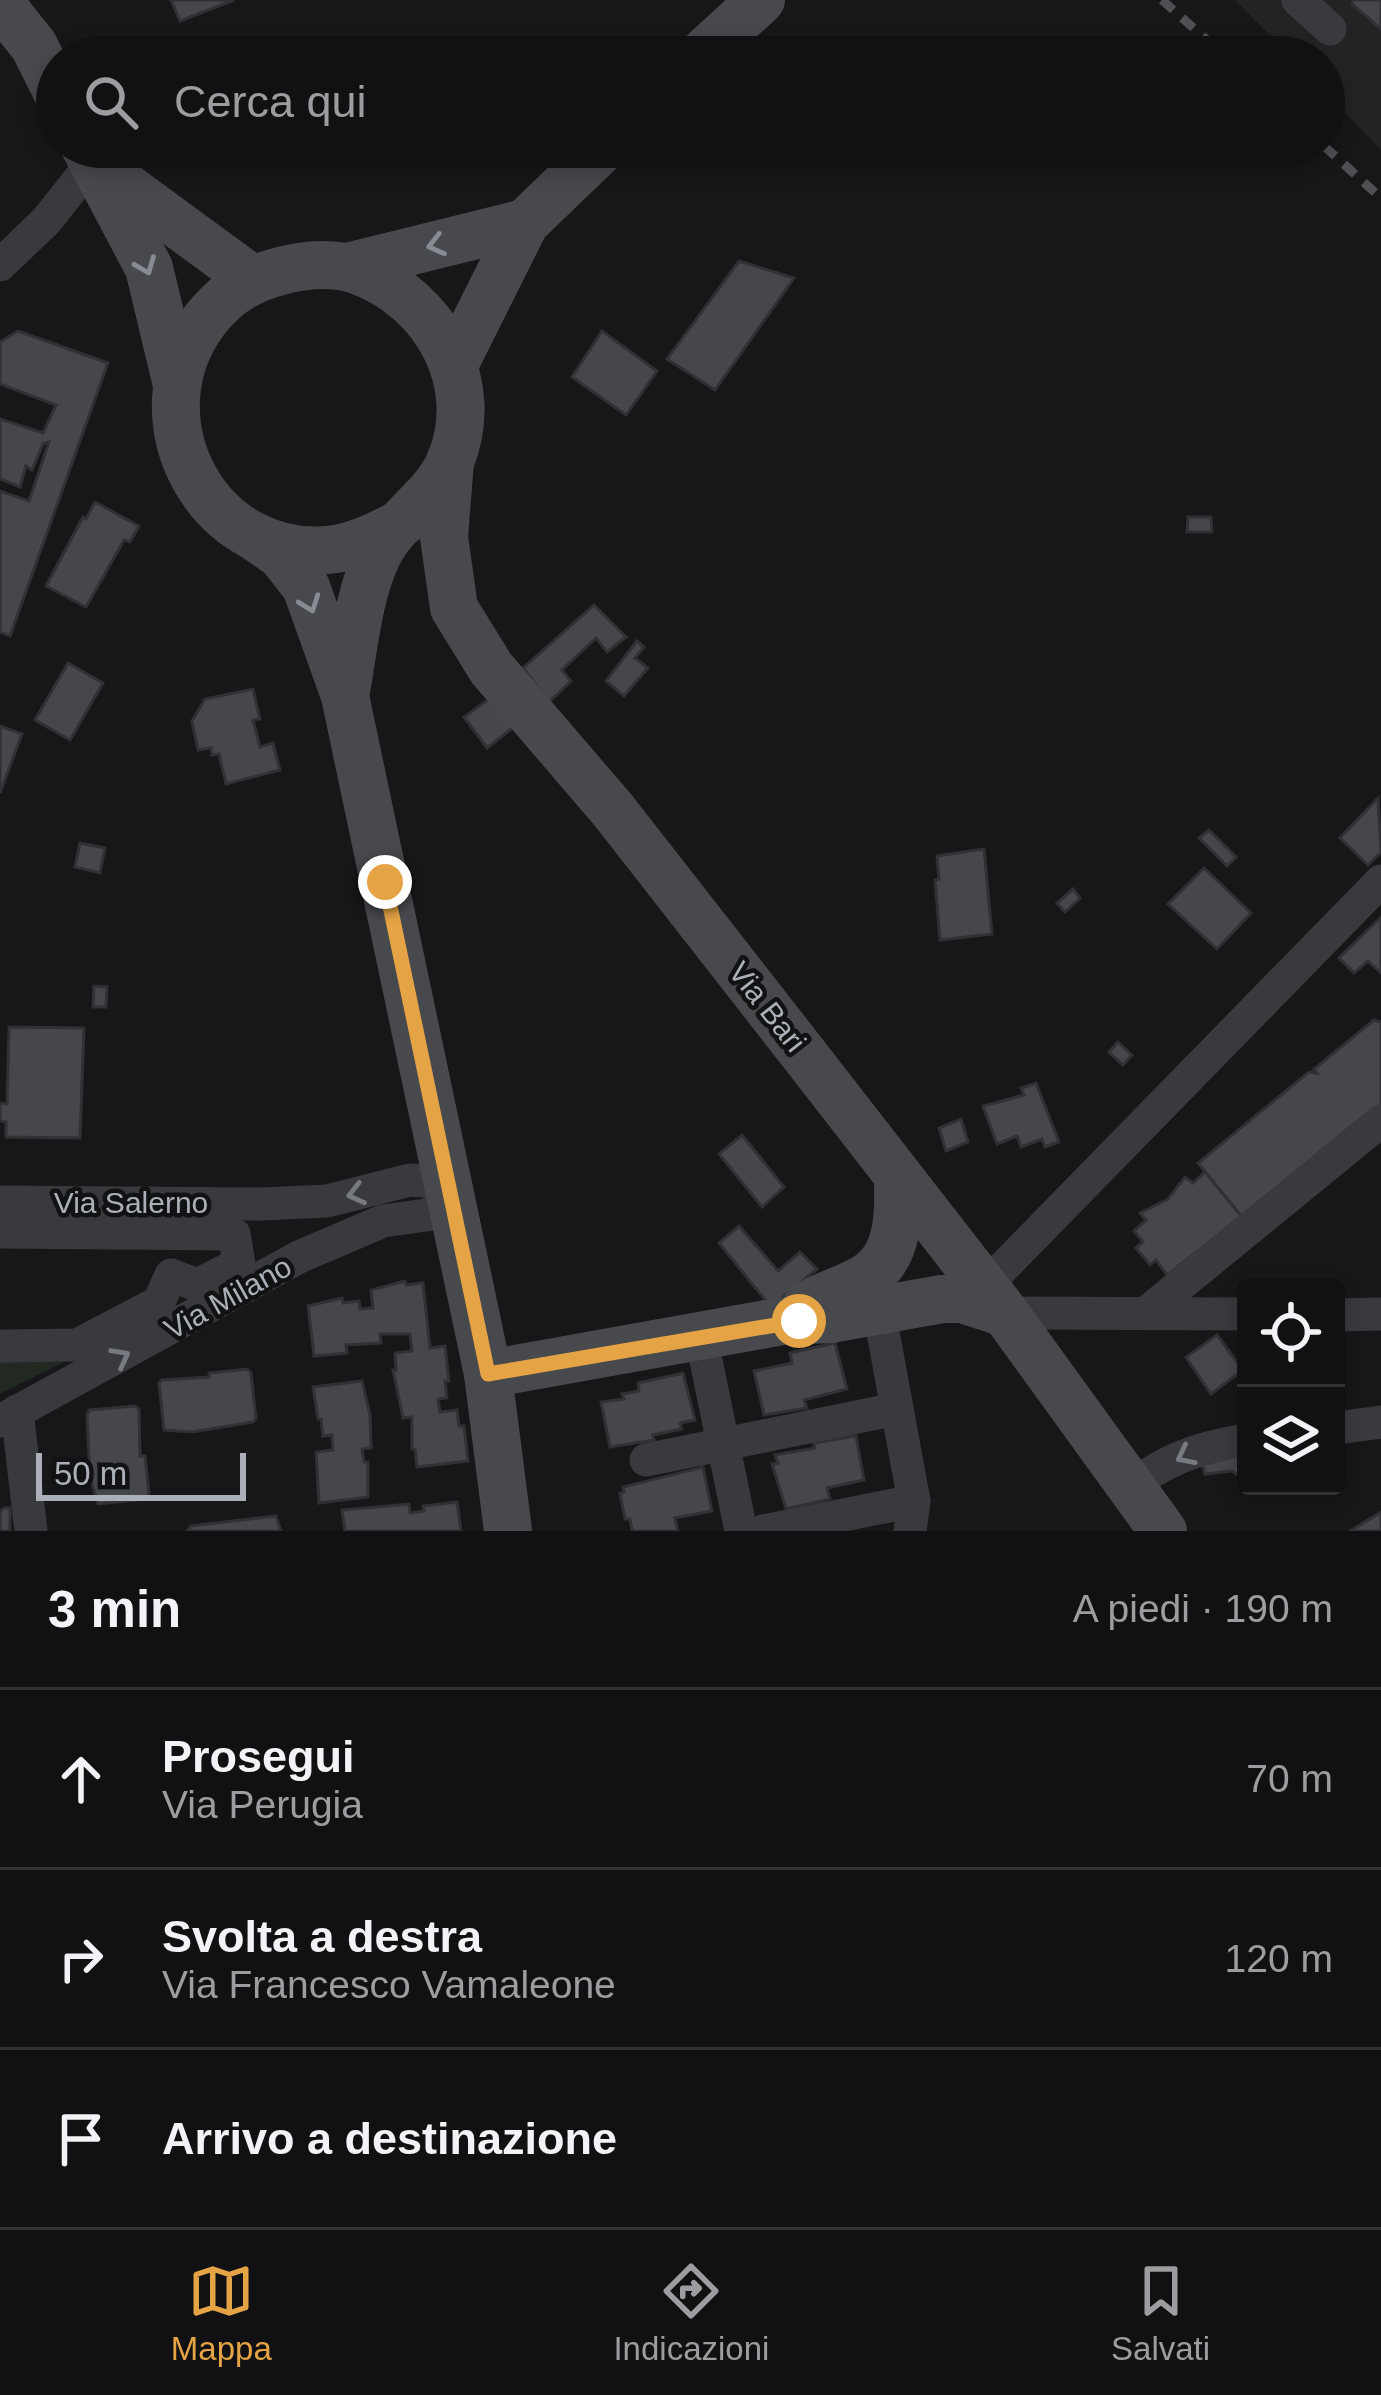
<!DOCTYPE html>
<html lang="it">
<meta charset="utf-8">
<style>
:root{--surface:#111113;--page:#1e1f21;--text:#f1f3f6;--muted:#9c9da0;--line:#303133;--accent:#e4a344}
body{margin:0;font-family:Arial,sans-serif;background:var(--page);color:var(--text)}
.controls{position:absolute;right:36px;bottom:36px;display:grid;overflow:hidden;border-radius:12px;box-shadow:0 6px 18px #0003}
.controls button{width:108px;height:108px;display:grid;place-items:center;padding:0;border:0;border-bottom:3px solid var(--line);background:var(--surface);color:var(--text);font:60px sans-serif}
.scale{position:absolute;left:36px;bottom:30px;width:210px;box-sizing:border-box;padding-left:12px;border:6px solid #aaafb8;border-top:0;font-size:33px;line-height:42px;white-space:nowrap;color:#aaafb8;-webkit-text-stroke:9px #121214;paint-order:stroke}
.stop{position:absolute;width:36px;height:36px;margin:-27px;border:9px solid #e4a344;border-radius:50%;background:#fff}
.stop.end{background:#e4a344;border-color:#fff;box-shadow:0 3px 12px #0008}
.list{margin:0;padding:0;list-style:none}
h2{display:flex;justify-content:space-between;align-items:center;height:156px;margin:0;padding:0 48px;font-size:51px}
h2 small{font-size:39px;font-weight:400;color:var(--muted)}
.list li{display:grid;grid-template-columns:78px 1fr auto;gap:36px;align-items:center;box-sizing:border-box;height:180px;padding:0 48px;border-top:3px solid var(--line)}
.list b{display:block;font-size:45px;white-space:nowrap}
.list p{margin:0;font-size:39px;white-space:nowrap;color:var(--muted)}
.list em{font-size:39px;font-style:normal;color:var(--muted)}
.icon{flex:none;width:66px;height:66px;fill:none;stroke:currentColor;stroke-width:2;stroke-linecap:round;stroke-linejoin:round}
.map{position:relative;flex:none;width:1381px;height:1531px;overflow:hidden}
.search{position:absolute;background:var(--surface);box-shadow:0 6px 18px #0003;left:36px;right:36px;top:36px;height:132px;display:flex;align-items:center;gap:30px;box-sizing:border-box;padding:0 42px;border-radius:66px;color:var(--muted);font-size:45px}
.sheet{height:696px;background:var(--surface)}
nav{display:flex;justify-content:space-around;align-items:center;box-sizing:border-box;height:168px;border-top:3px solid var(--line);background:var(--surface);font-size:33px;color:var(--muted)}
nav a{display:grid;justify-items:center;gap:6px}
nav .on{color:var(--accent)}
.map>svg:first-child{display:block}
.built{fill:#232326}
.green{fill:#212922}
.building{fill:#46474c;stroke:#313135;stroke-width:3}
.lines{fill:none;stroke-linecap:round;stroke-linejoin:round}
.street{stroke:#383a3e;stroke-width:33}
.secondary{stroke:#47494d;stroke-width:48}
.rail{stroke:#4e5054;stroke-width:9;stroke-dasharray:15 12;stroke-linecap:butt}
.oneway{stroke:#878b93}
.oneway2{stroke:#777a81}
.route{stroke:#e4a344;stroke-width:15}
.labels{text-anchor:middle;stroke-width:9;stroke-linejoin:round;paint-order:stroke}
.street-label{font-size:30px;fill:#aaafb8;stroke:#121214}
</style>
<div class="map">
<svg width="1381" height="1531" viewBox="0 0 1381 1531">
<rect width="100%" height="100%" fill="#171719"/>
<!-- built -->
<polygon class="built" points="1235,0 1381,0 1381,150 1324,91 1324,57 1291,57"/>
<!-- green -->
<polygon class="green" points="125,1332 0,1394 0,1346"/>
<!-- building -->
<g class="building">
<polygon points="171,0 234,0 180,21"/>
<polygon points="1353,0 1381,0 1381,29 1352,4"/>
<polygon points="739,261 794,278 715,390 667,359"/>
<polygon points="18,331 108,363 10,636 0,632 0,491 29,501 49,442 43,444 32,470 26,466 20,487 0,479 0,419 43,433 56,405 0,384 0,342"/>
<polygon points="602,331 657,371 626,415 572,377"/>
<polygon points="95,502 139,526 130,542 124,540 86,607 46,586 83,517 86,519"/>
<polygon points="1188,517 1211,517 1212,532 1187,532"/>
<polygon points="594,605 626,637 607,652 596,638 562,670 571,681 549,702 523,668"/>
<polygon points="637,641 644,647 635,658 648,668 624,696 606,681"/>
<polygon points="68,663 103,683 70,740 35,720"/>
<polygon points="253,689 260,719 253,720 260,747 273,743 280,770 226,784 219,754 212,755 211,748 198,750 192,721 205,699"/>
<polygon points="492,697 514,727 487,748 464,717"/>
<polygon points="0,726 22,734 0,793"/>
<polygon points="1378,798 1381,852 1368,865 1340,838"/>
<polygon points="1209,830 1236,857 1227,866 1199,838"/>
<polygon points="80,843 105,848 100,873 75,867"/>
<polygon points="984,849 992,934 940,940 935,880 939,879 937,856"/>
<polygon points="1204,868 1251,913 1217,949 1168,904"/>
<polygon points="1073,889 1080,898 1065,912 1057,903"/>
<polygon points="1381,917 1381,973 1368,961 1354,973 1339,958"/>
<polygon points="94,986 107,987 106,1007 93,1007"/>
<polygon points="1374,1020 1381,1022 1381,1110 1246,1222 1198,1163 1309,1072 1317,1073 1314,1069"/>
<polygon points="9,1027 84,1028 80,1138 6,1137 6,1122 0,1121 0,1103 7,1104"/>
<polygon points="1118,1042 1132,1055 1123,1065 1109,1052"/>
<polygon points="1036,1083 1059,1142 1045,1147 1042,1139 1021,1147 1017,1136 997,1144 983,1106 1024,1095 1021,1088"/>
<polygon points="961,1119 968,1142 946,1151 939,1128"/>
<polygon points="742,1135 784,1187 762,1207 719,1154"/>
<polygon points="1205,1172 1242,1217 1167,1275 1156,1260 1150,1265 1136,1248 1143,1242 1134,1231 1146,1220 1140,1213 1168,1199 1185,1177 1193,1183"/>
<polygon points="739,1226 778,1271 800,1252 817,1269 771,1307 719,1243"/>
<polygon points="405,1281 406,1285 423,1283 430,1348 445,1346 449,1381 445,1381 447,1398 438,1399 440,1412 457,1410 459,1426 464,1426 468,1461 417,1467 415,1449 412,1449 412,1417 403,1418 393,1370 396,1370 395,1353 412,1351 410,1334 380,1334 381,1343 346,1345 347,1353 314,1356 308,1306 342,1298 343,1303 359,1301 360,1309 373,1308 371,1290"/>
<polygon points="1217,1335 1243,1370 1211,1394 1186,1357"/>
<polygon points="835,1343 847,1389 804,1400 807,1408 764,1415 754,1371 792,1363 790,1353"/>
<polygon points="247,1369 251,1373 256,1419 253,1422 192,1432 164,1430 159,1383 162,1380 209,1377 209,1373"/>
<polygon points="683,1373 695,1420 680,1423 682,1429 653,1435 654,1440 610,1447 601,1402 624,1399 622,1394 639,1391 638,1383"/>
<polygon points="362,1381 370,1415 371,1448 362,1449 364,1462 368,1462 368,1497 319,1503 316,1452 333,1450 332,1435 323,1436 321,1419 318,1419 313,1387"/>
<polygon points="135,1406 139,1409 140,1456 145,1456 149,1494 146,1499 98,1504 90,1477 87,1415 89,1410"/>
<polygon points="856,1436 864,1480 827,1488 830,1499 786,1509 772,1464 778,1463 775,1455 815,1448 814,1443"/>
<polygon points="1246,1451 1246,1486 1251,1486 1243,1487 1242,1478 1232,1471 1205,1474 1200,1455"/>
<polygon points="703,1467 712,1511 675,1518 678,1531 632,1531 630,1519 625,1519 620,1493 624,1492 623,1487"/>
<polygon points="457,1502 461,1531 345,1531 342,1510 409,1504 410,1513 424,1511 423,1506"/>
<polygon points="4,1508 10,1508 10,1531 0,1531 0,1511"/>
<polygon points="1381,1512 1381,1531 1350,1531"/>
<polygon points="276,1516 281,1531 187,1531 191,1526"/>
</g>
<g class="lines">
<!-- street -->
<g class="street">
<polyline points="1298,0 1330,29"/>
<polyline points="0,265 46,221 93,162"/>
<polyline points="0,1202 262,1204 327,1201 410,1180 450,1183 433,1214 383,1221 299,1257 0,1421"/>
<polyline points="0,1232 234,1234 239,1264 197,1285 171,1275 159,1302 77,1345 0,1346"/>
<polyline points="876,1294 914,1501 910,1531"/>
<polyline points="968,1296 984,1287 1381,881"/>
<polyline points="1005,1313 1246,1314"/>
<polyline points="1146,1313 1381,1121"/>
<polyline points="1336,1315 1381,1314"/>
<polyline points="701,1336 741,1531"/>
<polyline points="17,1411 31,1531"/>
<polyline points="1336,1428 1381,1422"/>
<polyline points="646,1460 896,1409"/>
<path d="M1131,1489C1161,1459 1206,1446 1246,1440"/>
<polyline points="763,1531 914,1501"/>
</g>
<!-- secondary -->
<g class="secondary">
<polyline points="0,3 34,46 57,92"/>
<polyline points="699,57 761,0"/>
<polyline points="85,147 149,268 176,381"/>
<polyline points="106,172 252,279"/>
<polyline points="347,267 525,223"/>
<polyline points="454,365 525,223 604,147"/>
<polyline points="450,461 444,537 454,608 491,668 613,810 806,1057 1005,1313 1163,1531"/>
<polyline points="255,537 281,555 306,587 345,696 488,1374 508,1531"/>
<path d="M345,696C354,651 357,597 378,554C395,519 434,499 450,462C483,383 435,299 359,271C331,261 299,265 270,274C244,282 222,298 205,320C130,419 209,567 336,549C360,545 382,534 403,522"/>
<path d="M807,1305C826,1294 850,1288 868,1276C899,1256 899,1213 898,1180"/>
<polyline points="488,1374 783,1321 830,1319 942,1299 962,1299 1005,1313"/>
</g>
<!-- rail -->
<g class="rail">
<polyline points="1162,0 1226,57"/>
<polyline points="1324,146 1381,198"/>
</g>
</g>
<!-- one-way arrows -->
<defs><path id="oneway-chevron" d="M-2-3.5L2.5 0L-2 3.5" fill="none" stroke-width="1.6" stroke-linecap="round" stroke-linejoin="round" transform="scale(3)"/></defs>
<g class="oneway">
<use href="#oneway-chevron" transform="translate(436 245) rotate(166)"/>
<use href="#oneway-chevron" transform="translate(146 266) rotate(68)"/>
<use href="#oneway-chevron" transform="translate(310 604) rotate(70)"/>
</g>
<g class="oneway2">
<use href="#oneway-chevron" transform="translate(356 1194) rotate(166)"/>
<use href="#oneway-chevron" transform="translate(121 1357) rotate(-28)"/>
<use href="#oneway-chevron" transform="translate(1185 1456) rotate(153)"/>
</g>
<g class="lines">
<!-- route -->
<polyline class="route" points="385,882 488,1374 799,1321"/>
</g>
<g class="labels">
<!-- street labels -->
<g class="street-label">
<text transform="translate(767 1007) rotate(52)" y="10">Via Bari</text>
<text x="131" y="1213">Via Salerno</text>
<text transform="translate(228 1298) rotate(-29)" y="10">Via Milano</text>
</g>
</g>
</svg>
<div class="controls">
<button><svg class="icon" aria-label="locate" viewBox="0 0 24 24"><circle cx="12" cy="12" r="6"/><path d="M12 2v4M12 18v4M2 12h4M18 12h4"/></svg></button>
<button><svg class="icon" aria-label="layers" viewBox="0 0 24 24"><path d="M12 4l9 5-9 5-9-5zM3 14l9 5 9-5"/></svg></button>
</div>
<div class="scale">50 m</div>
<div class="stop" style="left:799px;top:1321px"></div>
<div class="stop end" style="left:385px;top:882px"></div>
<div class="search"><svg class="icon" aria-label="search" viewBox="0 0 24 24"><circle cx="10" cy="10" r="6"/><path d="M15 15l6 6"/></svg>Cerca qui</div>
</div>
<section class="sheet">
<h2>3 min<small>A piedi · 190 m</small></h2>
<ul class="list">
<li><svg class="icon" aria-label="ahead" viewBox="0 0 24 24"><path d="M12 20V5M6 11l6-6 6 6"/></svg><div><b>Prosegui</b><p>Via Perugia</p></div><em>70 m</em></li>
<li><svg class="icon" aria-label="right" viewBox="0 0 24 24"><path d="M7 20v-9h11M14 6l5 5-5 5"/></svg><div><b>Svolta a destra</b><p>Via Francesco Vamaleone</p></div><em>120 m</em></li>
<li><svg class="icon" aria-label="arrive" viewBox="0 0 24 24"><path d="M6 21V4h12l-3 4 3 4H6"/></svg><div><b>Arrivo a destinazione</b></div></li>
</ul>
</section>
<nav>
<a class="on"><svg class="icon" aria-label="map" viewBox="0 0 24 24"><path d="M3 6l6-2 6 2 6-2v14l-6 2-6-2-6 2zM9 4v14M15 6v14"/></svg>Mappa</a>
<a><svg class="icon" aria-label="directions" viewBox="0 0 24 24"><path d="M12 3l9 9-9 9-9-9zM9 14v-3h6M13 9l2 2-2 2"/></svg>Indicazioni</a>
<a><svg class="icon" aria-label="saved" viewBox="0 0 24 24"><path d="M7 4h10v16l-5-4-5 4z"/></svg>Salvati</a>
</nav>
